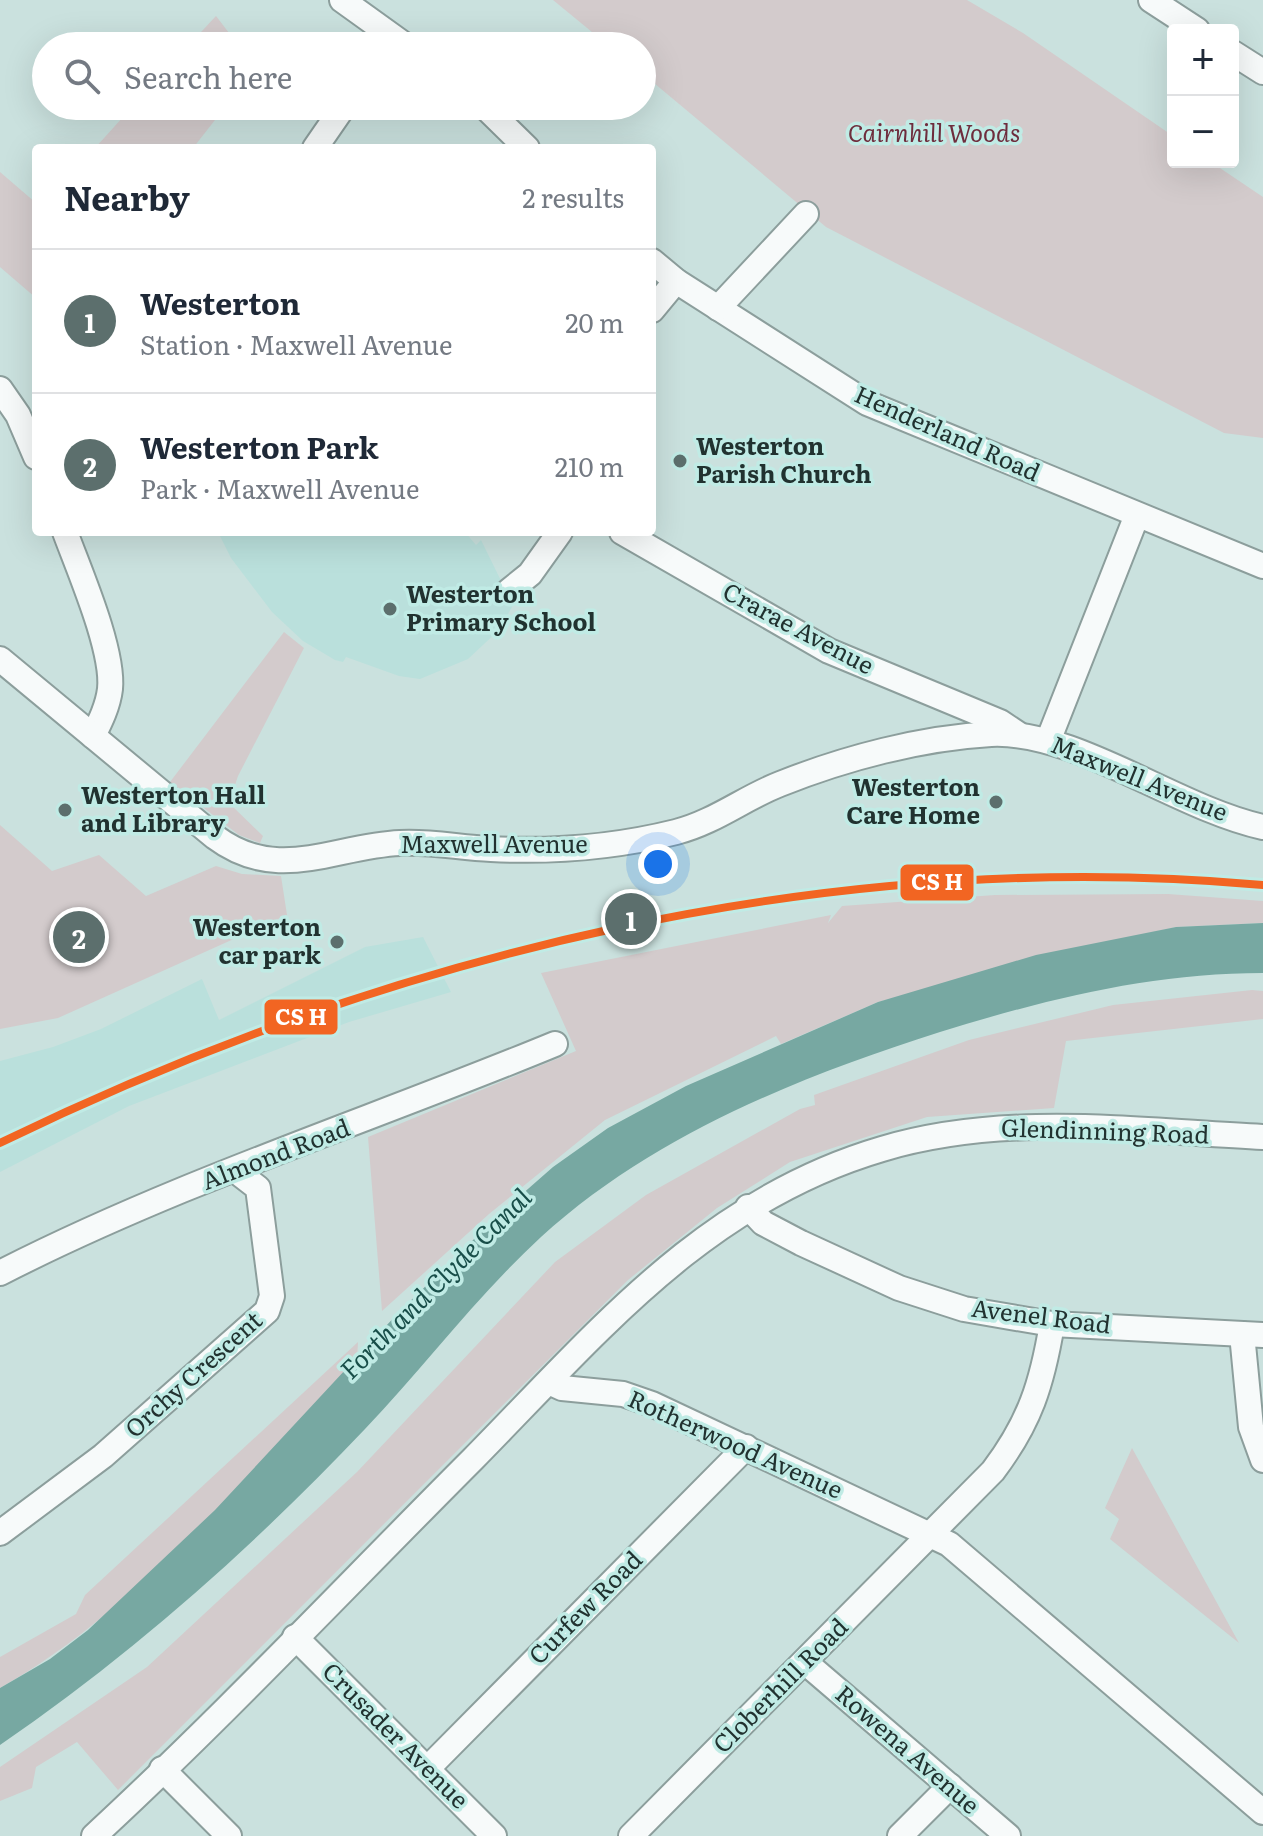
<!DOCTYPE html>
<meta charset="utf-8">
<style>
:root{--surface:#fff;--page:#f6f6f7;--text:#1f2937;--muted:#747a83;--line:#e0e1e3;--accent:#5c6f6d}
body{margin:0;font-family:Literata,serif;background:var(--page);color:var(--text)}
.controls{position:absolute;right:24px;top:24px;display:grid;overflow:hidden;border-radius:8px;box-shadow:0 8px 32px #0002}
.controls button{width:72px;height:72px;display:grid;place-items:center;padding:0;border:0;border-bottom:2px solid var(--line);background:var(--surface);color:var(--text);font:40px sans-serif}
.you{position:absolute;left:658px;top:864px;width:28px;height:28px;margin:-20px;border:6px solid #fff;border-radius:50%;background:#1a73e8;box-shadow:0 0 0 12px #1a73e833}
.badge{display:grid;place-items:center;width:52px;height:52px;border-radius:50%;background:var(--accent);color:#fff;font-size:26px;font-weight:700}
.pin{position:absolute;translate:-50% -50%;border:4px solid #fff;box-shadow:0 2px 8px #0006}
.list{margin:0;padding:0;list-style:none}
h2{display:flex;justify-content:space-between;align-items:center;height:104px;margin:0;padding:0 32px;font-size:34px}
h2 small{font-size:26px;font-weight:400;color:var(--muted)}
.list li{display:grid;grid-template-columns:52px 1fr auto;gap:24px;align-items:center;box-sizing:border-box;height:144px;padding:0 32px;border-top:2px solid var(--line)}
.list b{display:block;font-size:30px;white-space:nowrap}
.list p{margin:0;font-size:26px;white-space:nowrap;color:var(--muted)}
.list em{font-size:26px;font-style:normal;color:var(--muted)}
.icon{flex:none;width:44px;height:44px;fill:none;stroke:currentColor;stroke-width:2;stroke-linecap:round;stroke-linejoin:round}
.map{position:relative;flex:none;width:1263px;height:1836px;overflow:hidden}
.search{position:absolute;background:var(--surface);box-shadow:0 8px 32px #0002;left:32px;top:32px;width:624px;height:88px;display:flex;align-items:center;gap:20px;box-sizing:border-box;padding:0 28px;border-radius:44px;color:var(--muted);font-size:30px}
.panel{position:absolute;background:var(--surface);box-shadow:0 8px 32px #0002;left:32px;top:144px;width:624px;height:392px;border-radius:8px}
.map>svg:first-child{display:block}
.built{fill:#bae0dc}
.green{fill:#d3cbcc}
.water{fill:#77a8a2}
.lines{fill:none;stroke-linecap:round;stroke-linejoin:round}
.minor-casing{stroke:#8c9e9c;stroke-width:28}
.minor{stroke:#f7fafa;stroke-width:24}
.rail-1-casing{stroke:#c0ebe5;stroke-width:14}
.rail-1{stroke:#f26522;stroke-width:8}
.poi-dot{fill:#5c6f6d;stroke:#c0ebe5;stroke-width:3}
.labels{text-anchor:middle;stroke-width:7;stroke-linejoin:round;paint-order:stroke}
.park-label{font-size:24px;font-style:italic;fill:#6e2d3d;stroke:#c0ebe5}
.street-label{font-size:24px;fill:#213230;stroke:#c0ebe5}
.poi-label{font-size:24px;font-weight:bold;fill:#213230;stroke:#c0ebe5;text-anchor:start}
.water-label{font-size:26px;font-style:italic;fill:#184e49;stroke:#c0ebe5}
.line-badge{stroke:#c0ebe5;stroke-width:3}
.badge-label{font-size:22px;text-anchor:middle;font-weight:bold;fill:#fff}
</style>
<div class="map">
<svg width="1263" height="1836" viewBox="0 0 1263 1836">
<rect width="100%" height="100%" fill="#cae1de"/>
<!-- built -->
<g class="built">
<polygon points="218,532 465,532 476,545 481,540 513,605 500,629 468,659 420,679 399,676 346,657 343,662 335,660 303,641 272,612 231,558"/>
<polygon points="423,937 451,992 349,1022 129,1106 0,1172 0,1061 53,1047 101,1029 202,979 219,1020 365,947"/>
</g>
<!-- green -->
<g class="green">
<polygon points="553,0 967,0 1023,33 1173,136 1173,162 1211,162 1263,197 1263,438 1224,433 826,227 642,73 642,46 609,46"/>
<polygon points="216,16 239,46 188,46"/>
<polygon points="133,106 226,106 193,148 95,148"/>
<polygon points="0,172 36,203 36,298 0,267"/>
<polygon points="284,632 304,648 238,776 229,803 263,836 260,843 239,835 170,782"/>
<polygon points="0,825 52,871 99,855 146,896 216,866 242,874 281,876 287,915 58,1018 0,1029"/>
<polygon points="1168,894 1263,901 1263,923 1176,927 1123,939 878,1002 781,1044 776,1036 605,1120 489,1214 382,1311 368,1137 576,1051 541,973 831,915 828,923 842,906 995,895"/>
<polygon points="1252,990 1263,991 1263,1019 1066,1041 1054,1108 927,1117 790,1162 717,1208 628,1280 118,1790 77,1742 36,1767 32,1788 0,1801 0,1767 147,1667 357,1472 555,1262 646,1195 800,1109 815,1105 814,1095 969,1040 1113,1005"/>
<path d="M358,1342L357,1359C250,1473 137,1611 0,1688V1657L76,1614L85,1595Z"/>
<polygon points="1132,1448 1239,1643 1110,1539 1119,1519 1105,1508"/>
</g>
<!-- water -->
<path class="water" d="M1263,923V973C1151,973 1047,999 940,1032C799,1077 653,1135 541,1237C477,1296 424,1367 365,1429C253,1547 134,1653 0,1745V1688L50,1659L88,1630L215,1510L399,1312L505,1209L553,1167L608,1128L686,1086L878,1002L1036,955L1176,927Z"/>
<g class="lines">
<!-- minor casing -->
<g class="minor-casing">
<g id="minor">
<polyline points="342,0 406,46"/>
<polyline points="1151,0 1197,30"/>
<polyline points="1233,53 1263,72"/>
<polyline points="484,106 527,148"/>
<polyline points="315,148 344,106"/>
<polyline points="652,261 676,281 867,403 1263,566"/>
<polyline points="718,308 806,214"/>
<polyline points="652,310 676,281"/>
<polyline points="0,389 18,415 36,457"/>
<path d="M65,532C79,570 114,650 110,689C108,706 100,722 93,736"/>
<polyline points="622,532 829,651 1000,722 1018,734"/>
<polyline points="509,591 530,574 560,532"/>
<path d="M0,659L215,837C278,884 333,846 400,843C430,841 461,848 491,849C552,852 616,847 676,832C715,822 744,798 780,784C845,758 921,738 991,734C1076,730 1176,808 1263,827"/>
<polyline points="1048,741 1137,515"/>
<polyline points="748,1207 763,1223 801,1243 899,1288 964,1309 1052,1324 1263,1335"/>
<path d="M0,1273C178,1182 371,1120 555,1044"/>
<polyline points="1242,1334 1251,1427 1263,1460"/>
<polyline points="549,1382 562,1388 623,1394 652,1404 949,1544 1263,1812"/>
<polyline points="0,1533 103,1456 267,1311 272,1296 258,1188 236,1171"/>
<polyline points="295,1637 494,1836"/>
<polyline points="806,1663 1008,1836"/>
<polyline points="162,1769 229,1836"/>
<polyline points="427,1769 746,1447"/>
<path d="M94,1836C225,1715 347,1585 473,1459C598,1332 705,1201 882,1149C1005,1112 1138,1131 1263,1137"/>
<path d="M631,1836L993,1471C1030,1422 1042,1384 1052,1324"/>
<polyline points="900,1836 950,1786"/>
</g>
</g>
<!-- minor -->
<use href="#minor" class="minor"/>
<!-- rail-1 casing -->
<g class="rail-1-casing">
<path id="rail-1" d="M0,1143C388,954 830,846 1263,885"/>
</g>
<!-- rail-1 -->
<use href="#rail-1" class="rail-1"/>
</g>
<!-- markers -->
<g class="poi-dot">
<circle cx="680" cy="461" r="8"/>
<circle cx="390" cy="609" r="8"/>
<circle cx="996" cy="802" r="8"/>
<circle cx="65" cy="810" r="8"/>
<circle cx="337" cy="942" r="8"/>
</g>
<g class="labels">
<!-- park labels -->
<g class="park-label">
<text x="934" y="142">Cairnhill Woods</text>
</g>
<!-- street labels -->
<g class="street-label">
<text transform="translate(947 434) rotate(24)" y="8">Henderland Road</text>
<text transform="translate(798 629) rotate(28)" y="8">Crarae Avenue</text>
<text transform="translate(1139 779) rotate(22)" y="8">Maxwell Avenue</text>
<text x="494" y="853">Maxwell Avenue</text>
<text transform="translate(1105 1132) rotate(2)" y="8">Glendinning Road</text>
<text transform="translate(276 1155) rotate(-21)" y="8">Almond Road</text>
<text transform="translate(1041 1317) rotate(7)" y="8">Avenel Road</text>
<text transform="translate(194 1375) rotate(-42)" y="8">Orchy Crescent</text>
<text transform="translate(735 1445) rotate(24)" y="8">Rotherwood Avenue</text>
<text transform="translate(586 1608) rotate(-45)" y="8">Curfew Road</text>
<text transform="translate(781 1686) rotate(-45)" y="8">Cloberhill Road</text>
<text transform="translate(395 1736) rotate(45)" y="8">Crusader Avenue</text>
<text transform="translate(907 1750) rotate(41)" y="8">Rowena Avenue</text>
</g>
<!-- poi labels -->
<g class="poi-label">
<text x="696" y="455">Westerton<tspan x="696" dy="28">Parish Church</tspan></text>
<text x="406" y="603">Westerton<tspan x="406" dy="28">Primary School</tspan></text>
<text x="980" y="796" text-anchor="end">Westerton<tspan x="980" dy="28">Care Home</tspan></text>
<text x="81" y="804">Westerton Hall<tspan x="81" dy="28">and Library</tspan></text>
<text x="321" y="936" text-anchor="end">Westerton<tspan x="321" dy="28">car park</tspan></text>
</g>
<!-- water labels -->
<g class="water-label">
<text transform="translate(436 1284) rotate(-45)" y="9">Forth and Clyde Canal</text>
</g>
</g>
<g class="line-badge">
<rect x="899" y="863" width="76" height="39" rx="8" fill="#f26522"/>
<rect x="263" y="998" width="76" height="38" rx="8" fill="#f26522"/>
</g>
<g class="badge-label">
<text x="937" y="890">CS H</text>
<text x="301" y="1025">CS H</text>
</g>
</svg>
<div class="controls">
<button>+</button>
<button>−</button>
</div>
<div class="you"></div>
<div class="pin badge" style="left:631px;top:919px">1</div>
<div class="pin badge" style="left:79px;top:937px">2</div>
<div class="search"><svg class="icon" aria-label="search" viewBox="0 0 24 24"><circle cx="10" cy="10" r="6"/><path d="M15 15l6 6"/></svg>Search here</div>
<section class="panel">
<h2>Nearby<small>2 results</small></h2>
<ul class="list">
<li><span class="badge">1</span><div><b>Westerton</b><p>Station · Maxwell Avenue</p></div><em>20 m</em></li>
<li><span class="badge">2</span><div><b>Westerton Park</b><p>Park · Maxwell Avenue</p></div><em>210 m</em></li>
</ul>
</section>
</div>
